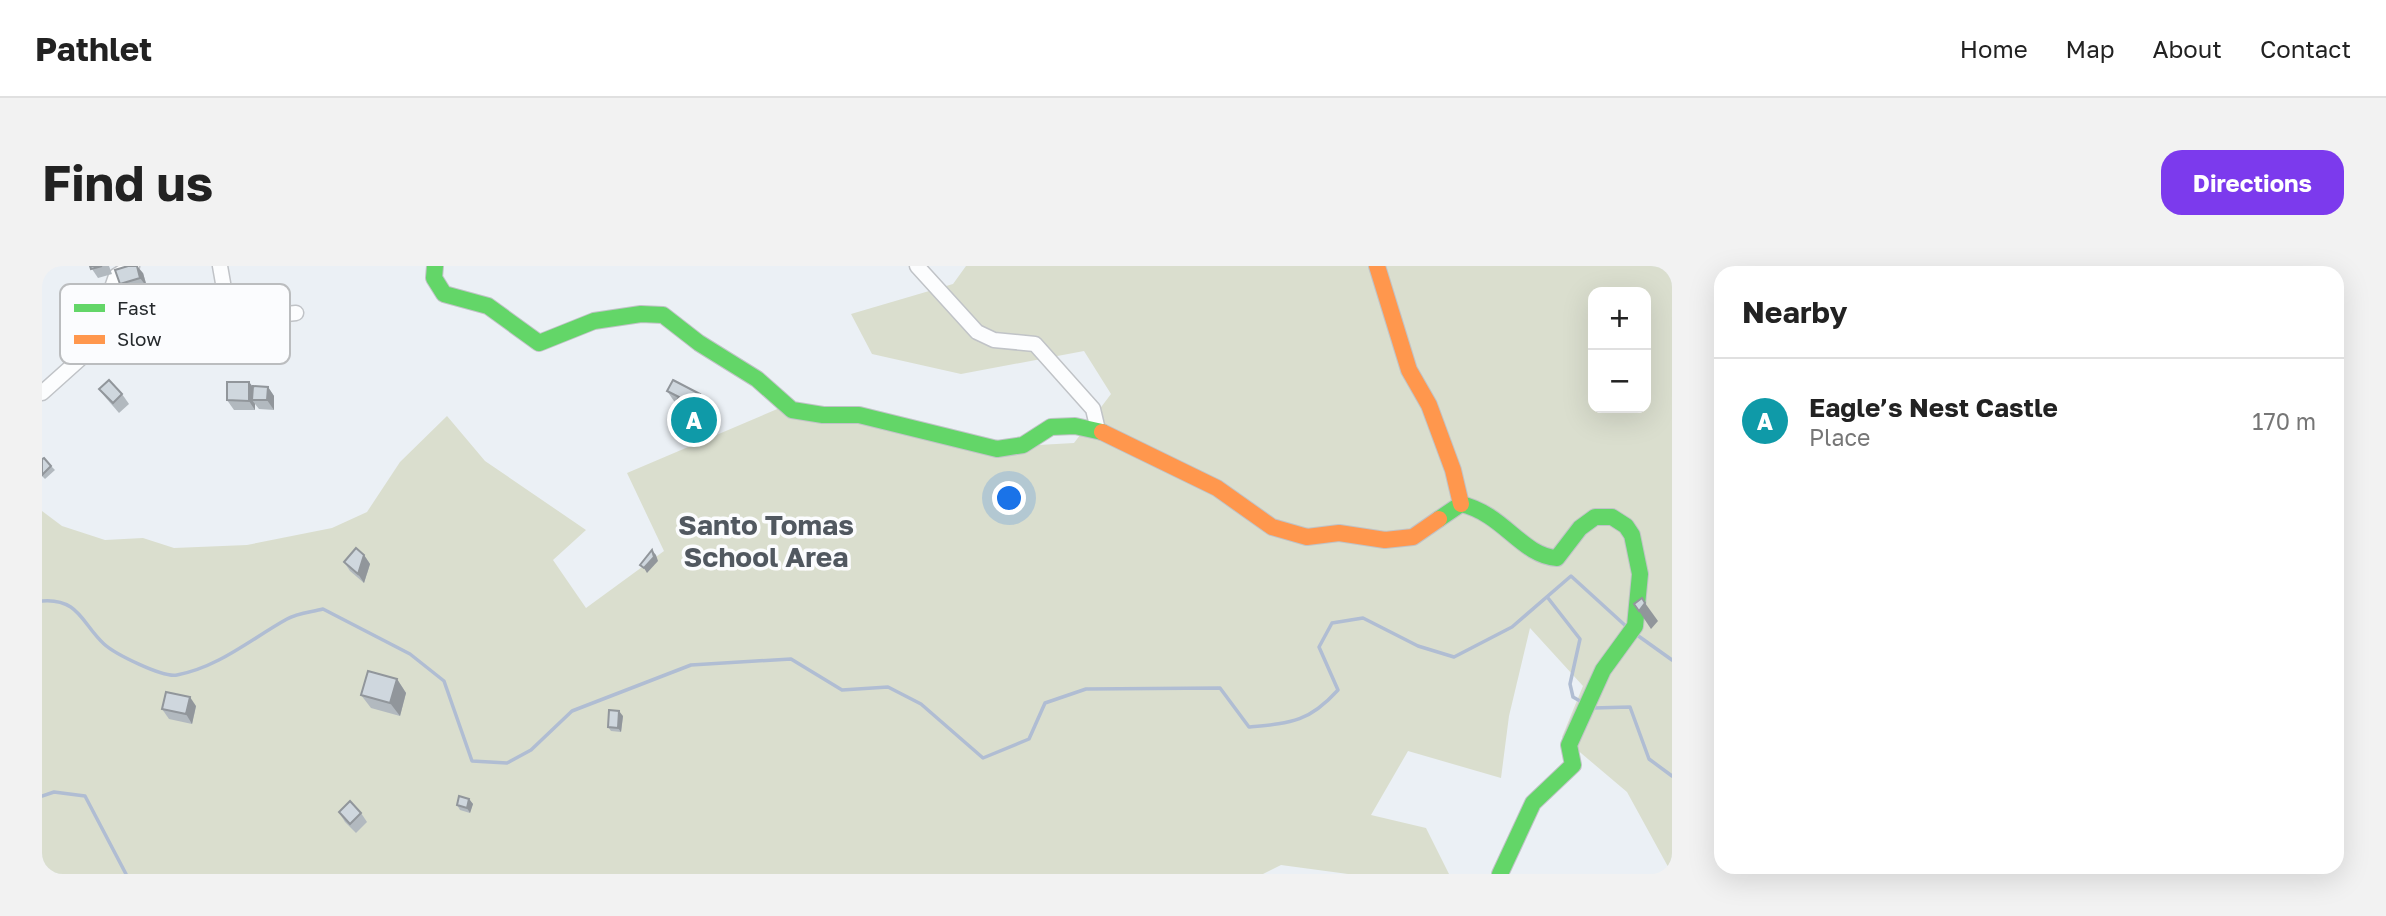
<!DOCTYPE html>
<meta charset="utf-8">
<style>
:root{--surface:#fff;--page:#f2f2f2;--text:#222;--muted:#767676;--line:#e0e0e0;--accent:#7c3aed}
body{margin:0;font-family:"Golos Text",sans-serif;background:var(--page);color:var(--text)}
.controls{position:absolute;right:21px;top:21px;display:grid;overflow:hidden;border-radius:14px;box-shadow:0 7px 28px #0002}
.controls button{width:63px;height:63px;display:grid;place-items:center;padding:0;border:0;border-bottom:2px solid var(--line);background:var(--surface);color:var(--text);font:35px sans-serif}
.you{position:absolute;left:968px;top:233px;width:24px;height:24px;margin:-18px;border:5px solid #fff;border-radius:50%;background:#1a73e8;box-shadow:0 0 0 10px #1a73e833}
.badge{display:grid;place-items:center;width:46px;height:46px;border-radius:50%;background:var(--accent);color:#fff;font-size:23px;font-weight:700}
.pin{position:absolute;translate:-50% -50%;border:4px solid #fff;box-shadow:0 2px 7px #0006}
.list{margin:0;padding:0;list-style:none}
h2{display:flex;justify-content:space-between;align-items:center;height:91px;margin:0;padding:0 28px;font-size:30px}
h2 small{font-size:23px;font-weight:400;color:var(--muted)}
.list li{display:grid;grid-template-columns:46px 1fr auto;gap:21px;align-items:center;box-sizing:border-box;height:126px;padding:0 28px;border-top:2px solid var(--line)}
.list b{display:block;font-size:26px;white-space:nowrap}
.list p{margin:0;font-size:23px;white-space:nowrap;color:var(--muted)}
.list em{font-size:23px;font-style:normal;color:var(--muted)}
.map{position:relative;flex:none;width:1630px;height:608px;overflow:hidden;border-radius:21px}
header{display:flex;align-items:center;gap:42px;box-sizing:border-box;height:98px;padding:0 35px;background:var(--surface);border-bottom:2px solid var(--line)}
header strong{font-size:33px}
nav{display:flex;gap:38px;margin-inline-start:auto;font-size:24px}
.intro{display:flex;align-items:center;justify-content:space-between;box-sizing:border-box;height:168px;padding:0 42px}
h1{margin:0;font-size:49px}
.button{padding:18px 32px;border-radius:21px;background:var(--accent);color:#fff;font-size:24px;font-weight:700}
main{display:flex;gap:42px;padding:0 42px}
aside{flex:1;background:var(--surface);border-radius:21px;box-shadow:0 7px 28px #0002}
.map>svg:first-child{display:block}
.green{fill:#dadece;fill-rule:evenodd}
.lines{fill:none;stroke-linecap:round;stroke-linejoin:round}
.stream{stroke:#b0bdd3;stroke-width:3.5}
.street-casing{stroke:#c0c3c7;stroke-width:17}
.fast-casing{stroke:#c0c3c7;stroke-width:18}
.slow-casing{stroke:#c0c3c7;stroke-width:18}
.street{stroke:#fcfdfe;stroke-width:14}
.fast{stroke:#63d668;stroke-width:16}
.slow{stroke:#ff974d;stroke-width:16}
.wall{fill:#b2b9bf}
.shaded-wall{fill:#91969b}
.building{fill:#cfd7de;stroke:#91969b;stroke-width:2}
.labels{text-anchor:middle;stroke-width:7;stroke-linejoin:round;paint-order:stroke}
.quarter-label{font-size:28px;font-weight:bold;fill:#515860;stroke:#fbfcfe}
.key{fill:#fbfcfe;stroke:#bbbdbf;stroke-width:2}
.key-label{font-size:19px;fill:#25292c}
</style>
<header>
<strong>Pathlet</strong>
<nav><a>Home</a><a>Map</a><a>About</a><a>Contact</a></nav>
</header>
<div class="intro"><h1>Find us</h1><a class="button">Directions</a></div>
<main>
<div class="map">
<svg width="1630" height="608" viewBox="0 0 1630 608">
<rect width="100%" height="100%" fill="#ebf0f5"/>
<!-- green -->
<path class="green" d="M924,0H1630V608L1585,526L1520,471L1541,420L1488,362L1467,450L1459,512L1366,485L1329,549L1384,562L1407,608H1306L1239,599L1221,608H0V245L20,260L63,274L101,272L132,282L205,279L290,262L325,246L358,196L405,150L443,195L544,264L511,294L544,342L622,285L585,207L747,138L963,181L1032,177L1069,128L1042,85L919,108L830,88L809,48L911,18ZM1551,26H1604V142H1551Z"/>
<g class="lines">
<!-- stream -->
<g class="stream">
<polyline points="1506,332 1538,373 1528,418 1531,431 1538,435"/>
<path d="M0,335C37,332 40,358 62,378C73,388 121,412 135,409C177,401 209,373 245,353C255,347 270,346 281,343L368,388L402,415L430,495L465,497L489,484L530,445L649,399L749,393L800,424L846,421L879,438L941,492L987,473L1003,437L1044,423L1178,422L1207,461C1250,457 1267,456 1296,424L1277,381L1290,357L1321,352L1376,380L1412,391L1470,361L1529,310L1586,362"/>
<polyline points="1595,369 1630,394"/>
<polyline points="1551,442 1588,441 1607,493 1630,510"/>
<polyline points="0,530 12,526 43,530 84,608"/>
</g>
<!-- street casing -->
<g class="street-casing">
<g id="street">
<polyline points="178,0 184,34 195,50 206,52 254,47"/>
<polyline points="875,0 935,66 952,74 993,78 1051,143 1056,164"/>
<polyline points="0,127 39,92 60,50 74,10 90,0"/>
</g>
</g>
<!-- fast casing -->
<g class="fast-casing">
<g id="fast">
<polyline points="393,0 392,12 402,28 446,40 497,77 552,55 599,48 621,49 657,77 715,113 750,144 781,149 817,149 955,183 981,179 1009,161 1033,160 1060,166"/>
<path d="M1397,253L1419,238C1462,248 1480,290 1515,292L1538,262L1553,251H1570L1584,260L1590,269L1598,308L1593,360L1561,404L1527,479L1531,499L1491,537L1458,608"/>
</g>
</g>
<!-- slow casing -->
<g class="slow-casing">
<g id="slow">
<polyline points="1335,0 1367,104 1387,139 1411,204 1419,238"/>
<polyline points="1060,166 1175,222 1230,261 1265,271 1297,267 1343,274 1371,271 1397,253"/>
</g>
</g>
<!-- street -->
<use href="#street" class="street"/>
<!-- fast -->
<use href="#fast" class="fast"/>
<!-- slow -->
<use href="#slow" class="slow"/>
</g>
<!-- wall -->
<g class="wall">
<polygon points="48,0 67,0 70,8 56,12"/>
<polygon points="101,7 105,21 84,27 78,18"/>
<polygon points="201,85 203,92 192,94 188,90"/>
<polygon points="207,116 211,121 226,121 232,130 232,144 217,143 213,138 213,144 192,144 185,134"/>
<polygon points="57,123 80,128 87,138 77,147 64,132"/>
<polygon points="625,125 668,142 653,171 638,163 628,150 634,138"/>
<polygon points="0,193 9,200 13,204 3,213 0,210"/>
<polygon points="322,289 328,298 322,317 308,305 302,296"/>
<polygon points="355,413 364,427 358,450 329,442 319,429"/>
<polygon points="154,440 150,458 127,453 120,443"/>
<polygon points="581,450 579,466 569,465 566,461"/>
<polygon points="427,533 431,538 428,547 418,544 415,539"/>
<polygon points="297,546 319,547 325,556 314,567 303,556"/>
</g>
<!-- shaded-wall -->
<g class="shaded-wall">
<polygon points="95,0 101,7 105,21 98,12"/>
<polygon points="207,116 214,125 210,134 213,138 213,144 207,135"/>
<polygon points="226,121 232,130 232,144 225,134"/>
<polygon points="658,128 668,142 653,171 644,157"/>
<polygon points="610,284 614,289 616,295 605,307 602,302"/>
<polygon points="322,289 328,298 322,317 316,308"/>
<polygon points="1603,337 1616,355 1609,363 1597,345"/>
<polygon points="355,413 364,427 358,450 348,437"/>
<polygon points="148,431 154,440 150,458 144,448"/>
<polygon points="577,445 581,450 579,466 576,462"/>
<polygon points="427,533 431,538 428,547 425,542"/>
</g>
<!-- building -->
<g class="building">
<polygon points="48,0 60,0 49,3"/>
<polygon points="86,0 95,0 98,12 78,18 73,4"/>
<polygon points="67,114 80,128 71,137 57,123"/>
<polygon points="631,114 658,128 644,157 628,150 637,131 625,125"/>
<polygon points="185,116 207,116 207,135 185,134"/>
<polygon points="211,120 226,121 225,134 210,134"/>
<polygon points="2,192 9,200 0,209 0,193"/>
<polygon points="314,282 322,289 316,308 302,296"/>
<polygon points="610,284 612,291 602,302 598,299"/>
<polygon points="1600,332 1603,337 1597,345 1592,338"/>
<polygon points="326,405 355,413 348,437 319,429"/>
<polygon points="124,426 148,431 144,448 120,443"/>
<polygon points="567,444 577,445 576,462 566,461"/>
<polygon points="417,530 427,533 425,542 415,539"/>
<polygon points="308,535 319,547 308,558 297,546"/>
</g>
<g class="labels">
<!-- quarter labels -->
<g class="quarter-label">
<text x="724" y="269">Santo Tomas<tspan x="724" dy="32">School Area</tspan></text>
</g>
</g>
<!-- legend -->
<rect x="18" y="18" width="230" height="80" rx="10" class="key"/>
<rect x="32" y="38" width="31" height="8" fill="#63d668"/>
<rect x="32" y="69" width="31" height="9" fill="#ff974d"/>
<g class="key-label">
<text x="75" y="49">Fast</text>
<text x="75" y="80">Slow</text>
</g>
</svg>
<div class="controls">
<button>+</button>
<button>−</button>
</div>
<div class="you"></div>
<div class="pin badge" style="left:652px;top:154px;background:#0f9aa8">A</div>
</div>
<aside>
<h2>Nearby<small></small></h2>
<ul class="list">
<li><span class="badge" style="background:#0f9aa8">A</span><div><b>Eagle’s Nest Castle</b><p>Place</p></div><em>170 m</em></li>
</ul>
</aside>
</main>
